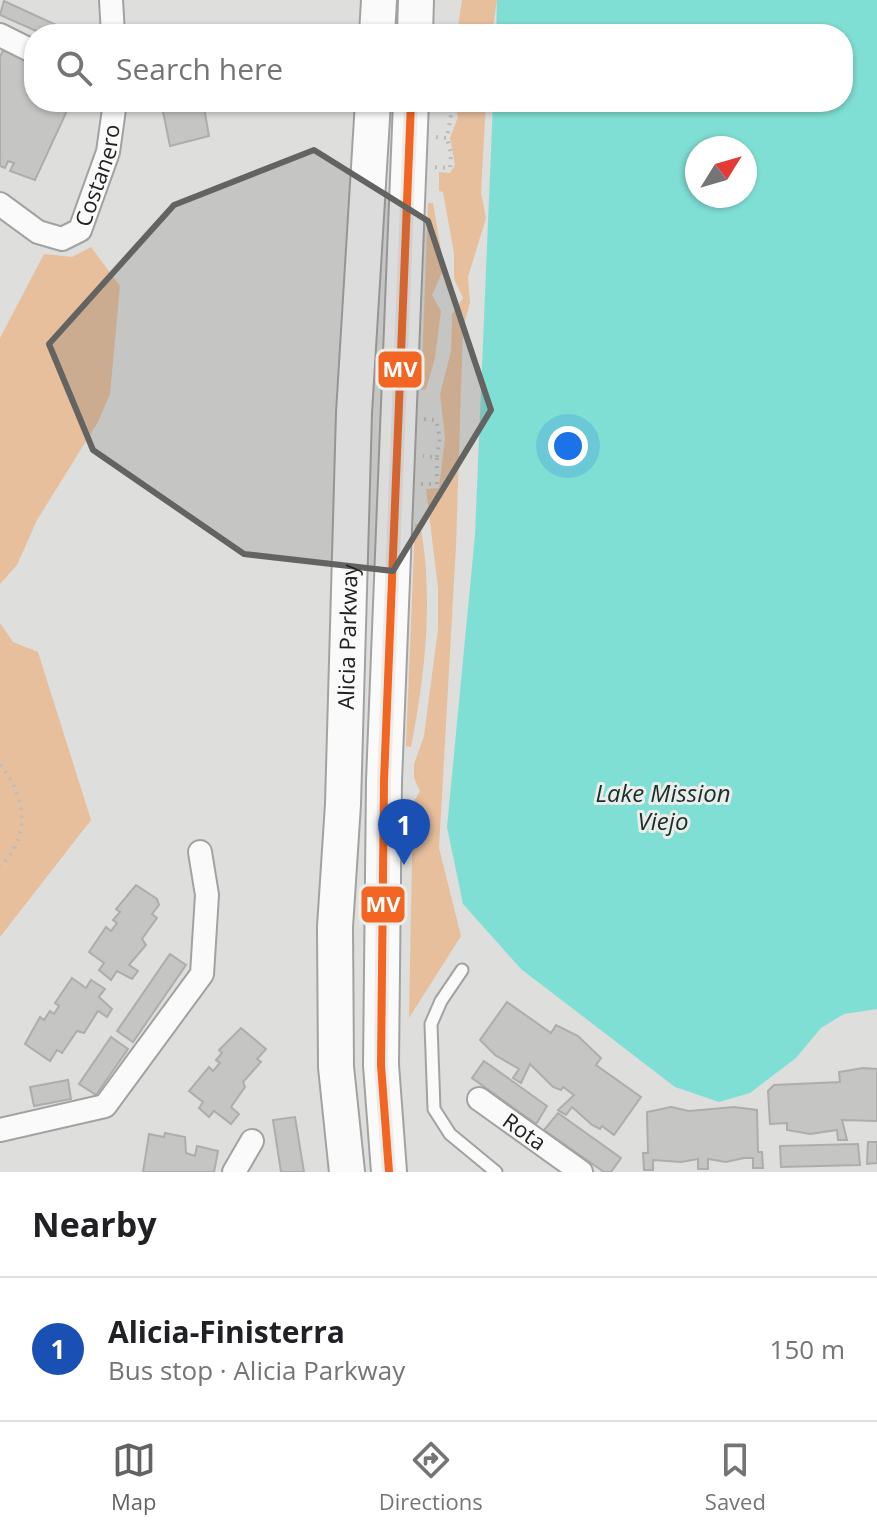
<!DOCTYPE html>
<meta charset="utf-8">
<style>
:root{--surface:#fff;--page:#f6f6f6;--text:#202124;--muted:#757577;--line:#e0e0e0;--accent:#636362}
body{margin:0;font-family:"Open Sans",sans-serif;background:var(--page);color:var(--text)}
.compass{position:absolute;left:685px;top:136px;width:72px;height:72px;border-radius:50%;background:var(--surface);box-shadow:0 2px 6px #0004;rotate:53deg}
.you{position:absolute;left:568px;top:446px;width:28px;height:28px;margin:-20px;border:6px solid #fff;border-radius:50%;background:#1a73e8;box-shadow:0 0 0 12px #1a73e833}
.badge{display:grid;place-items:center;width:52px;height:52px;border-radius:50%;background:var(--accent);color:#fff;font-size:26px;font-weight:700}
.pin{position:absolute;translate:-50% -66px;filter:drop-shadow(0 2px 4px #0008)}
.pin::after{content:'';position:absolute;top:42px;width:28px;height:24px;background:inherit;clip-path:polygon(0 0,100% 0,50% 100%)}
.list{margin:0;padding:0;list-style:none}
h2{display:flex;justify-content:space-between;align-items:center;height:104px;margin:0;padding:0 32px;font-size:34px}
h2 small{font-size:26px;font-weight:400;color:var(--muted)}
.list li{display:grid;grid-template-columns:52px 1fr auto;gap:24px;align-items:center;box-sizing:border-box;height:144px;padding:0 32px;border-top:2px solid var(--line)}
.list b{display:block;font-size:30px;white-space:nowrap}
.list p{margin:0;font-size:26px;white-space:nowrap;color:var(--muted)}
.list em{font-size:26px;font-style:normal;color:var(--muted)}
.icon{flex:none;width:44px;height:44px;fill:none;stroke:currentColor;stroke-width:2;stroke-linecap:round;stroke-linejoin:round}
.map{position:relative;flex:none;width:877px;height:1172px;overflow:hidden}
.search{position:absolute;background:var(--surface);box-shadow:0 2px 6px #0004;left:24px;right:24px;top:24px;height:88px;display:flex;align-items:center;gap:20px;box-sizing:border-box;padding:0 28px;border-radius:32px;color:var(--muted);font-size:30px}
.sheet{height:248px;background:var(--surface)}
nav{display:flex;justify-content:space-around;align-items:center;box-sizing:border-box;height:112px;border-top:2px solid var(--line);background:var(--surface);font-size:22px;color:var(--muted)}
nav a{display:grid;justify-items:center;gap:4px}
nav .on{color:var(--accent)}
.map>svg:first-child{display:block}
.green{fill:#e7bf9c}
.water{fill:#80dfd4;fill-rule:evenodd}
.building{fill:#c5c5c4;stroke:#aeadac;stroke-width:2}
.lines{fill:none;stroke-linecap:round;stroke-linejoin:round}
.lane-casing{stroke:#a2a2a1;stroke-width:15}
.street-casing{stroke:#a2a2a1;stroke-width:26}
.primary-casing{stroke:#a2a2a1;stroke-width:38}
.path{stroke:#bcbcbb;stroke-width:4;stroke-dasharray:2 6;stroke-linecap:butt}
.lane{stroke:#fafafa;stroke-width:11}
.street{stroke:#fafafa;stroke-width:22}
.primary{stroke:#fafafa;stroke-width:34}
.bus-1-casing{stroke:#ebedea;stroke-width:14}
.bus-1{stroke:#f26522;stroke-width:8}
.marked{fill:#636362;fill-opacity:0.2;stroke:#636362;stroke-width:6;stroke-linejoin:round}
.labels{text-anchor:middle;stroke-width:6;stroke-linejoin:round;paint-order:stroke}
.street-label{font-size:22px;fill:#212120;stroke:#ebedea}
.water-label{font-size:24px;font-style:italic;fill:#182f2c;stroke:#ebedea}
.line-badge{stroke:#ebedea;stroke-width:3}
.badge-label{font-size:22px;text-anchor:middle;font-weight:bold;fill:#fff}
</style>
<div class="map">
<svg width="877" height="1172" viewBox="0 0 877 1172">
<rect width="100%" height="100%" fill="#dededd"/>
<!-- green -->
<g class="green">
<polygon points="462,0 497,0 492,34 457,34"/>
<polygon points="442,102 486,102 481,193 486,218 468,277 470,303 463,328 456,546 439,848 461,936 409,1018 413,803 420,791 414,778 414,764 424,736 438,629 438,588 426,489 439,488 445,437 440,394 451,351 452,314 463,298 454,279 454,253 443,192 439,191 439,172 450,173 455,165 450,138 458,117 455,106"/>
<polygon points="428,203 433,203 444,268 432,295 441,311 435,358 426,389 421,390"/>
<polygon points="91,247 120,286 110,394 98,422 37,520 17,565 0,584 0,338 44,254 72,257"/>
<path d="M415,524H420C434,597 425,674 411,747L406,746Z"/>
<polygon points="0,623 13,642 38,652 91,820 0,937"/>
</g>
<!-- water -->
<path class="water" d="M497,0H877V1009L844,1014L821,1028L796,1058L750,1093L719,1102L675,1087L521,969L463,904L447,827L475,535L493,102H843V34H496ZM697,148H745V196H697Z"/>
<!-- building -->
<g class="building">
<polygon points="4,1 65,29 63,34 43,34 0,15"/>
<polygon points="3,50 34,64 34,102 71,102 35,180 10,171 14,163 8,161 5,168 0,166 0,57"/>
<polygon points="161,102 203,102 209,136 170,146"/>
<polygon points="136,885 157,899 159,905 152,914 157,918 142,939 146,945 129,965 138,971 132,979 117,971 111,980 99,970 104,963 89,952 106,927 111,931 117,923 113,920 120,912 116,909"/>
<polygon points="170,954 186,965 133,1042 117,1031"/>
<polygon points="72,978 86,988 91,980 105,989 99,997 112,1009 107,1017 98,1011 84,1033 77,1031 62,1053 57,1050 50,1061 25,1044 40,1017 44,1020 50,1011 54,1014 59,1006 55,1003"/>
<polygon points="507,1002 551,1033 556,1025 578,1036 601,1058 596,1065 641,1097 614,1135 602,1126 600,1129 592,1125 572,1107 566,1115 558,1110 574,1095 563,1087 561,1090 553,1087 530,1064 521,1083 513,1078 519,1069 495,1055 480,1040"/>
<polygon points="241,1028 266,1049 257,1059 261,1062 243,1082 245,1087 231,1107 239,1114 231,1124 214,1111 209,1117 199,1108 203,1102 189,1091 209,1067 213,1071 220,1063 216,1060 222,1053 219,1050"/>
<polygon points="111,1037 128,1049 96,1095 79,1084"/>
<polygon points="484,1061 547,1106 536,1124 472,1078"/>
<polygon points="863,1068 877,1069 877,1121 842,1120 847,1140 838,1140 837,1130 810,1134 787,1130 787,1123 770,1124 768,1091 774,1085 840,1082 839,1072"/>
<polygon points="68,1080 71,1099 34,1106 30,1087"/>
<polygon points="671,1107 689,1111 734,1107 757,1110 758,1152 762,1152 763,1168 753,1168 753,1158 744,1158 726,1162 708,1159 708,1169 698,1169 698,1159 681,1162 653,1160 653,1170 644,1170 643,1153 648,1153 647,1112"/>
<polygon points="558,1113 621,1158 611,1172 604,1172 544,1130"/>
<polygon points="295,1117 304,1172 281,1172 273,1120"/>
<polygon points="165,1133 185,1137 186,1153 195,1156 197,1146 218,1151 214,1172 143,1172 149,1134 164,1137"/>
<polygon points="868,1142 877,1142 877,1163 867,1164"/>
<polygon points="858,1144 860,1165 781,1167 780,1146"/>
</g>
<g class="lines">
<!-- lane casing -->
<g class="lane-casing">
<polyline id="lane" points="462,970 441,1001 431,1024 434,1109 450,1134 496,1172"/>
</g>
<!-- street casing -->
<g class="street-casing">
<g id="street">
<polyline points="111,0 113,34"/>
<polyline points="0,35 34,52"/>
<path id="s1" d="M0,204L38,232L62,239L80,230L108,152L115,102"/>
<path id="s2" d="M479,1099L581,1172"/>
<polyline points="0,1130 105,1106 202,974 207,895 200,852"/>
<polyline points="234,1172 252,1141"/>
</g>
</g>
<!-- primary casing -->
<g class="primary-casing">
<g id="primary">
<polyline points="377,34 379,0"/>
<polyline points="415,34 416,0"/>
<path id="s3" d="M347,1172L336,1067L335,927L343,804L354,413L373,102"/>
<polyline points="389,1172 381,1065 384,781 411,102"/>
</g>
</g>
<!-- path -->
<g class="path">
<polyline points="436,137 447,138 452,109 437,109"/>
<polyline points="435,167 450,168 451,154 447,138"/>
<polyline points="424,419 436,420 440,437 437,457"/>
<polyline points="421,484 437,484 437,457 423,456"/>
<path d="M0,765C26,795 32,838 0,866"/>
</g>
<!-- lane -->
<use href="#lane" class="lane"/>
<!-- street -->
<use href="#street" class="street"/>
<!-- primary -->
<use href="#primary" class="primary"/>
<!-- bus-1 casing -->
<g class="bus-1-casing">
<polyline id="bus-1" points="389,1172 381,1065 384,781 411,102"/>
</g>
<!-- bus-1 -->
<use href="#bus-1" class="bus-1"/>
</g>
<!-- marked area -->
<path class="marked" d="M314,150L428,221L491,410L393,571L244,554L93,450L49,344L174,205Z"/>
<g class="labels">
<!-- street labels -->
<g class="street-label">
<text dy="8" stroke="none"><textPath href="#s1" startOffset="150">Costanero</textPath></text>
<text dy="8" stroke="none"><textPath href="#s3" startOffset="536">Alicia Parkway</textPath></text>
<text dy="8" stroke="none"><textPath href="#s2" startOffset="56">Rota</textPath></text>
</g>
<!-- water labels -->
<g class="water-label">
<text x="663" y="802">Lake Mission<tspan x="663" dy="28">Viejo</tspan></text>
</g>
</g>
<g class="line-badge">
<rect x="377" y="350" width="46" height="39" rx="8" fill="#f26522"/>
<rect x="360" y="885" width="46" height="39" rx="8" fill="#f26522"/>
</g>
<g class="badge-label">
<text x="400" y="377">MV</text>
<text x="383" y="912">MV</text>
</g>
</svg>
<svg class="compass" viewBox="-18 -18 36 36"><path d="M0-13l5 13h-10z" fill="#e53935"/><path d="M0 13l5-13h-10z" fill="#757577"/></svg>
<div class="you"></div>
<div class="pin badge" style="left:404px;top:865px;background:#1a4fb4">1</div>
<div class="search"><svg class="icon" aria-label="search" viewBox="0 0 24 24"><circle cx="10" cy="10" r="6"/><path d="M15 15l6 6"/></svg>Search here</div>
</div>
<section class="sheet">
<h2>Nearby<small></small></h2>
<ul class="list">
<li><span class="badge" style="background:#1a4fb4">1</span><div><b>Alicia-Finisterra</b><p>Bus stop · Alicia Parkway</p></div><em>150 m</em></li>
</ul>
</section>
<nav>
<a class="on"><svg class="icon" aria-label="map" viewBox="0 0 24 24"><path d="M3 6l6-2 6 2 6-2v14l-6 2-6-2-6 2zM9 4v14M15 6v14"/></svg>Map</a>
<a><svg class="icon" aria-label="directions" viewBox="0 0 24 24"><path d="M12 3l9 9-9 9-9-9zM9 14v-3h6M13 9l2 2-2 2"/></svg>Directions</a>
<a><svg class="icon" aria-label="saved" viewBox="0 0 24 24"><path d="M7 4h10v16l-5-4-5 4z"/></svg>Saved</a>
</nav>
